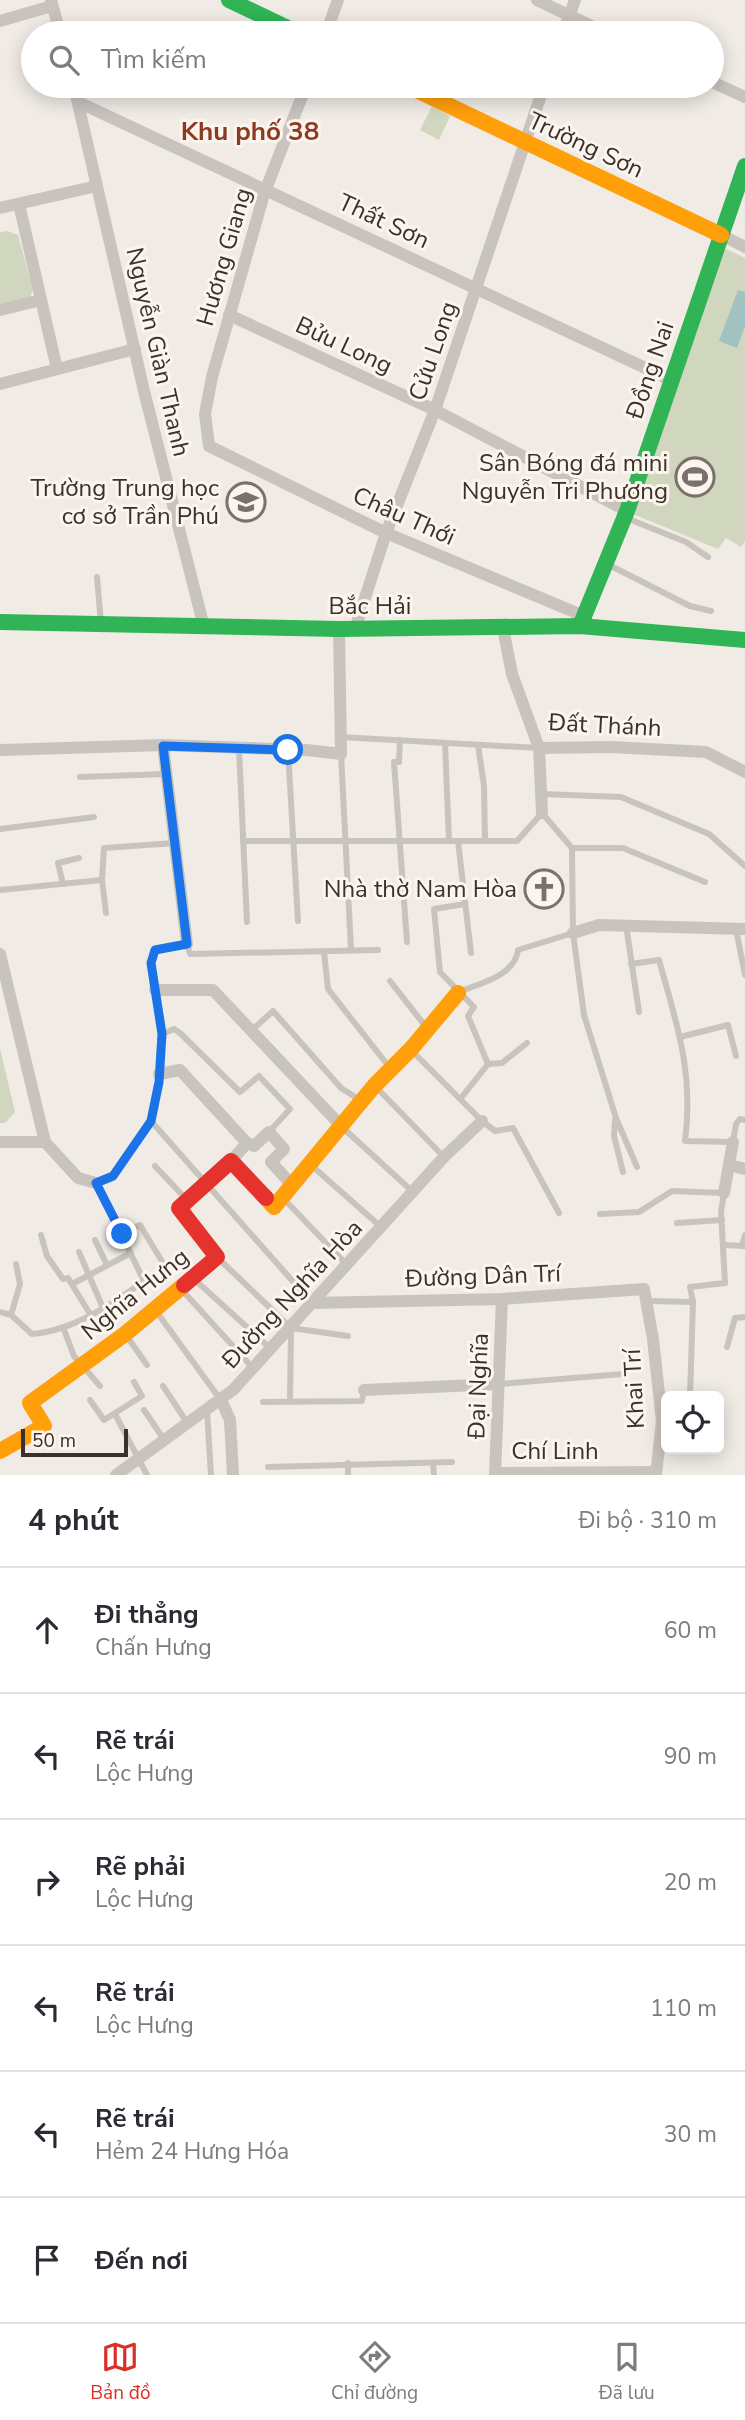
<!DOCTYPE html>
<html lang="vi">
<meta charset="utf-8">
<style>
:root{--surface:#fff;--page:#f7f7f7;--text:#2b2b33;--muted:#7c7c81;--line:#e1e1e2;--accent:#d93025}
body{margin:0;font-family:"Nunito Sans",sans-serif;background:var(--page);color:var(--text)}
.controls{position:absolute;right:21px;bottom:21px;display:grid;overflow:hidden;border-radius:10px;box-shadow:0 4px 18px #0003}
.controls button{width:63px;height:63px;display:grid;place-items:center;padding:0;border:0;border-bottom:2px solid var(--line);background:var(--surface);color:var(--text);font:35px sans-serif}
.scale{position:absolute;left:21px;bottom:18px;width:107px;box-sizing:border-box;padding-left:7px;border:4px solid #3b302b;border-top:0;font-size:19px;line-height:24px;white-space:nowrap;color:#3b302b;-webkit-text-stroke:5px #fbf5ee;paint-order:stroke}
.stop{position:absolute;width:21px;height:21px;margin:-16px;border:5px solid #1a73e8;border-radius:50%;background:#fff}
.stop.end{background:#1a73e8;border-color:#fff;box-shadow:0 2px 7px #0008}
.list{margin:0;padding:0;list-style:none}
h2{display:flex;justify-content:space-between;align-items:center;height:91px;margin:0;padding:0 28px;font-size:30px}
h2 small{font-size:23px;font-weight:400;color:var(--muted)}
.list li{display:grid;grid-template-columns:46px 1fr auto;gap:21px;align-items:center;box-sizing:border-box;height:126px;padding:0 28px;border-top:2px solid var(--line)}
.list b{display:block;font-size:26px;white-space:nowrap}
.list p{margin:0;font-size:23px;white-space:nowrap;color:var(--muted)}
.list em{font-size:23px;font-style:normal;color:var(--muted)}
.icon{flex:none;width:38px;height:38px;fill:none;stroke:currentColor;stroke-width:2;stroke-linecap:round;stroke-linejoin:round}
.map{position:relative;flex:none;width:745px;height:1475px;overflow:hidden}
.search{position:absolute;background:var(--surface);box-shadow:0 4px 18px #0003;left:21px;right:21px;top:21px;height:77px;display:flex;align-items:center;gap:18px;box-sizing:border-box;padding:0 24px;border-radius:38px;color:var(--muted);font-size:26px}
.sheet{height:847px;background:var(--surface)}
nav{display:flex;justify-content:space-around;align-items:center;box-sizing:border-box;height:98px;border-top:2px solid var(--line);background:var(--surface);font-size:19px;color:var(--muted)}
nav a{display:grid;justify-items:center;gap:4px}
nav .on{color:var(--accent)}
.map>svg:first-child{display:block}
.green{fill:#d1d6bf}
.water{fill:#a1c2c1}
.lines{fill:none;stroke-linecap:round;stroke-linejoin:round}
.lane{stroke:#c9c3be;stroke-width:6}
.street{stroke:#c9c3be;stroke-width:12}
.fast{stroke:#30b455;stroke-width:16}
.slow{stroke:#ff9f0a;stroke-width:16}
.jam{stroke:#e5322d;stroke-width:16}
.route{stroke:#1a73e8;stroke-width:9}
.labels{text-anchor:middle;stroke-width:6;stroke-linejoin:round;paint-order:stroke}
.street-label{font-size:24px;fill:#3b302b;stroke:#fbf5ee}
.poi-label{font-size:24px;fill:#3b302b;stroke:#fbf5ee;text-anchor:end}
.neighbourhood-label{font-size:26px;font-weight:bold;fill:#8c3b22;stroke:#fbf5ee}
</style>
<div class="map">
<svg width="745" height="1475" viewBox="0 0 745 1475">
<rect width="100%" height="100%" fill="#f0ebe5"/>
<!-- green -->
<g class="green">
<polygon points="432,106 450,116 439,140 420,130"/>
<polygon points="7,231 18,235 33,290 30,297 0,304 0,232"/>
<polygon points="724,248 745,258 745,541 741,547 726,538 718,549 633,514"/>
<polygon points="0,1049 15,1112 5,1123 0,1123"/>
</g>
<!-- water -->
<polygon class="water" points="738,290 745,292 745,326 737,348 719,341"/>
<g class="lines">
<!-- lane -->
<g class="lane">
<polyline points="626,518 686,542 708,557"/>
<polyline points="607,564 690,606 711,611"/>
<polyline points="97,577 101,623"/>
<polyline points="340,737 539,748"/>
<polyline points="400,740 399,762 394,762 407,942"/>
<polyline points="445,743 449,841"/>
<polyline points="478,745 484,786 485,841"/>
<polyline points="239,749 247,922"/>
<polyline points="288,750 298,921"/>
<polyline points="341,754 351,949"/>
<polyline points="80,777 166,774"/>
<polyline points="541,794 621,797 709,834 745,866"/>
<polyline points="0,829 94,817"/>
<polyline points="243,841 517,841 542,813 572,848 573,933 584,1015 616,1118 637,1167"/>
<polyline points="458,841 471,953"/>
<polyline points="572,848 623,848 705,882"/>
<polyline points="63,884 58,863 79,858"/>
<polyline points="0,890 102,880"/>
<polyline points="106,913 102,880 104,848 175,843"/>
<polyline points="626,925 639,1012"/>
<polyline points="736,929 745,975"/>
<polyline points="324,952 328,989 390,1068"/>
<path d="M631,964L659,960C677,1025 694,1072 685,1141L733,1142L736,1124L740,1119L745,1120"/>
<polyline points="390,981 426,1027"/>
<path d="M459,992C480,983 515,976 518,950L573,933"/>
<polyline points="251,1031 273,1011 341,1088 360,1100"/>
<polyline points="162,1034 174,1029 180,1033 240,1092 259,1076 290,1109 269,1132"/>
<polyline points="680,1037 728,1025 736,1056"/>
<polyline points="411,1050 482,1121 495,1131 513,1128 559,1213"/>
<polyline points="488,1064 502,1063 527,1043"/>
<polyline points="377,1088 444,1157"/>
<polyline points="461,1098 488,1064 468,1016 474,1007 440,972 434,909 465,904"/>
<polyline points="615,1120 614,1136 623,1172"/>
<polyline points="151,1121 312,1303"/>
<polyline points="342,1127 413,1192"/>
<polyline points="155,1166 186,1199"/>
<polyline points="312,1166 380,1226"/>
<polyline points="283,1198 347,1265"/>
<polyline points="600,1214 639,1212 672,1191 724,1193 721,1212 725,1283 690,1287 693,1302 690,1396"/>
<polyline points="677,1223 722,1220"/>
<polyline points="122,1234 140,1225 166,1268 144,1281"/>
<polyline points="41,1235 47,1256 63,1279 68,1278 90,1314"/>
<polyline points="95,1240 107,1265"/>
<polyline points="724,1245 745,1246"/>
<polyline points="742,1246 745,1235"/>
<polyline points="79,1252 103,1308"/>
<polyline points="218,1258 291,1328"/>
<polyline points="194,1279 270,1348"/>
<polyline points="72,1284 131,1253"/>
<polyline points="182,1290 252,1367"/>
<polyline points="648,1301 693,1302"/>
<polyline points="156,1311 220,1399"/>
<path d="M0,1312L11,1315L32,1334C72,1331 113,1304 144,1281L96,1183L113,1176L151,1121L159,1082L162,1034L151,963L155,950L187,944L190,954L378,950"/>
<polyline points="11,1315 20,1284 16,1264"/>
<polyline points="63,1327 74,1356 100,1386"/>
<polyline points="291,1328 348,1336"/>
<polyline points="126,1335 147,1365"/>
<polyline points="727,1347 735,1318 745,1317"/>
<polyline points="500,1384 623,1374"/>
<polyline points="163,1386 188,1424"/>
<polyline points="90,1400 104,1420 142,1396 134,1382"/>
<polyline points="290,1400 291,1330"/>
<polyline points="263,1402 362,1401 364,1390"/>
<polyline points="144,1410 163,1438"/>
<polyline points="207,1410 211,1475"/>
<polyline points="115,1414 147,1475"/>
<polyline points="348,1463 348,1475"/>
<polyline points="433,1463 434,1475"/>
<polyline points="268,1467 452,1462"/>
</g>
<!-- street -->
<g class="street">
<polyline points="51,0 60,33"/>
<polyline points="537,0 606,33"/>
<polyline points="0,21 52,6"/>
<polyline points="326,33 338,0"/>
<polyline points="563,33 575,0"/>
<polyline points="712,82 745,97"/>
<polyline points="74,86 144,391 204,627"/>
<polyline points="306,86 264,194 212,377 205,414 209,446 386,533 584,616"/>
<polyline points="78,102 671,380"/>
<polyline points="19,204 57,369"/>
<polyline points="0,208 97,186"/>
<polyline points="721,235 745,247"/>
<polyline points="0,310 41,300"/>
<polyline points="229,315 435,410 627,511"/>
<polyline points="0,384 135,349"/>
<polyline points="503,628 512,674 539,748 612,747 706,752 745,772"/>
<polyline points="355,629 386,533 435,410 544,86"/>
<polyline points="163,745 187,944"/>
<polyline points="539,748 542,813"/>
<polyline points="0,750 163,745 307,750 341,754 339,629"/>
<polyline points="573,933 599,925 745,929"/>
<polyline points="0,954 45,1142 78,1178 96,1183"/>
<polyline points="155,990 213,990 342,1127"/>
<polyline points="159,1074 180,1070 247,1143 231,1161"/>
<polyline points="0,1142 45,1142"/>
<polyline points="247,1143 254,1146 269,1132 284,1149 271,1162 292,1185"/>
<polyline points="729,1165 745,1169"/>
<polyline points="724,1193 733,1142"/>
<polyline points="312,1303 502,1299 644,1289 653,1339 662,1421 656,1475"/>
<polyline points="364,1390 499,1384"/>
<polyline points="221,1400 230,1420 233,1475"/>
<polyline points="495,1473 656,1472"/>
<polyline points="116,1475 233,1390 444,1157 482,1121"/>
<polyline points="495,1475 502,1299"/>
</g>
<!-- fast -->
<g class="fast">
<polyline points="229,0 298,33"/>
<polyline points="0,622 339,629 580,626 745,640"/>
<polyline points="580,626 627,511 745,166"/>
</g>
<!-- slow -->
<g class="slow">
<polyline points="408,86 721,235"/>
<polyline points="266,1198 274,1207 374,1086 411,1049 458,993"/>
<polyline points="0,1451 44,1426 30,1403 125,1334 184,1285"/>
</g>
<!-- jam -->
<polyline class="jam" points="184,1285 217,1257 179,1208 231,1161 266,1198"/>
</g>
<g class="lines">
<!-- route -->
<polyline class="route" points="122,1234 96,1183 113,1176 151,1121 159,1082 162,1034 151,963 155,950 187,944 163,746 288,750"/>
</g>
<!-- icons -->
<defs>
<g id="stadium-ring" transform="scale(2.0125)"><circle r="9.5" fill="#fbf5ee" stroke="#7a716c" stroke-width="1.5"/><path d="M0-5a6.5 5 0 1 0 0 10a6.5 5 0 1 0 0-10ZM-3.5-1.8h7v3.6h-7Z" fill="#7a716c"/></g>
<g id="school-ring" transform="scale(2.0125)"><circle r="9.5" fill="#fbf5ee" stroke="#7a716c" stroke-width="1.5"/><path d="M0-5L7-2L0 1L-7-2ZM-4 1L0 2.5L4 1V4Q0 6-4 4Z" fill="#7a716c"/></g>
<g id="church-ring" transform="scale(2.0125)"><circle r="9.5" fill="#fbf5ee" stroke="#7a716c" stroke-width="1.5"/><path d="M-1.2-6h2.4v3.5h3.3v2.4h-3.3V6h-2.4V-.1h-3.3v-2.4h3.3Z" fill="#7a716c"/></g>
</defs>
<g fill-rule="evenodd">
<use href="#stadium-ring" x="695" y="477"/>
<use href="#school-ring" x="246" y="502"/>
<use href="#church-ring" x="544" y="889"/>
</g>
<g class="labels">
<!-- street labels -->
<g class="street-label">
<text transform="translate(586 145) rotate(25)" y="8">Trường Sơn</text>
<text transform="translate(384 221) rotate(25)" y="8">Thất Sơn</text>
<text transform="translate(224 257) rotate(-74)" y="8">Hương Giang</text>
<text transform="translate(344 345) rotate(25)" y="8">Bửu Long</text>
<text transform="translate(433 351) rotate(-71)" y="8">Cửu Long</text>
<text transform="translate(158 352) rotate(77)" y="8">Nguyễn Giàn Thanh</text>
<text transform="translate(650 370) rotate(-71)" y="8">Đồng Nai</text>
<text transform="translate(404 516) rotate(24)" y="8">Châu Thới</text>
<text x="370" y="614">Bắc Hải</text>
<text transform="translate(605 725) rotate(3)" y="8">Đất Thánh</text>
<text transform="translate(483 1276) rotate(-2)" y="8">Đường Dân Trí</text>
<text transform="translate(135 1294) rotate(-39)" y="8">Nghĩa Hưng</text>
<text transform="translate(292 1294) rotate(-47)" y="8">Đường Nghĩa Hòa</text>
<text transform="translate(478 1386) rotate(-88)" y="8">Đại Nghĩa</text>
<text transform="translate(634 1389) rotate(-93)" y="8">Khai Trí</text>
<text x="555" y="1459">Chí Linh</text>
</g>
<!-- poi labels -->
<g class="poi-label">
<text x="668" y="471">Sân Bóng đá mini<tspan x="668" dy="28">Nguyễn Tri Phương</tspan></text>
<text x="219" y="496">Trường Trung học<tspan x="219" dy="28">cơ sở Trần Phú</tspan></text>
<text x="517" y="897">Nhà thờ Nam Hòa</text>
</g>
<!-- neighbourhood labels -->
<g class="neighbourhood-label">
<text x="250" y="140">Khu phố 38</text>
</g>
</g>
</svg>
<div class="controls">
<button><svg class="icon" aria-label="locate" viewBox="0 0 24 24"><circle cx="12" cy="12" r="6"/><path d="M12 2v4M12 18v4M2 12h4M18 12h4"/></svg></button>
</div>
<div class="scale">50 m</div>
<div class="stop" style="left:288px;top:750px"></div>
<div class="stop end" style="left:122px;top:1234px"></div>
<div class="search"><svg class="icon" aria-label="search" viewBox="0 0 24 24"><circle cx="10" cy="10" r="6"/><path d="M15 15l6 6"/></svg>Tìm kiếm</div>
</div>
<section class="sheet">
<h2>4 phút<small>Đi bộ · 310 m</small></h2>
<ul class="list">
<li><svg class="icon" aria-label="ahead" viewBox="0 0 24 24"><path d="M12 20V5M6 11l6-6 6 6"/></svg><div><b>Đi thẳng</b><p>Chấn Hưng</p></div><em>60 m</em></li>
<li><svg class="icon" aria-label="left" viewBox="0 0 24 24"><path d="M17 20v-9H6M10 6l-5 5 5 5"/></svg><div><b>Rẽ trái</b><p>Lộc Hưng</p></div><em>90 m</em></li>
<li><svg class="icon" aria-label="right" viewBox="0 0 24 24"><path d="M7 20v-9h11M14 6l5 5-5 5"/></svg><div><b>Rẽ phải</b><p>Lộc Hưng</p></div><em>20 m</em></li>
<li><svg class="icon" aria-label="left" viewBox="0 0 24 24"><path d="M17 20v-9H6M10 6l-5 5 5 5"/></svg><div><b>Rẽ trái</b><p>Lộc Hưng</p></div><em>110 m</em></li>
<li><svg class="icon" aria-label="left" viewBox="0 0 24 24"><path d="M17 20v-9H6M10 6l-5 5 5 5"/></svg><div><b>Rẽ trái</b><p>Hẻm 24 Hưng Hóa</p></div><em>30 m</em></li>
<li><svg class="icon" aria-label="arrive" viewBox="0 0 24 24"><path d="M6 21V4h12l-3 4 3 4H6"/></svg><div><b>Đến nơi</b></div></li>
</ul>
</section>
<nav>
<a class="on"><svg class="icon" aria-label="map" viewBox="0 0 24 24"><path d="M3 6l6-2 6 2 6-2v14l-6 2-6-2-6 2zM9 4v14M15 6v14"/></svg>Bản đồ</a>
<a><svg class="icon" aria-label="directions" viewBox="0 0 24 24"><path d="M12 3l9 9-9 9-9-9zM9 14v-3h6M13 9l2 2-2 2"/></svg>Chỉ đường</a>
<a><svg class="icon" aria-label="saved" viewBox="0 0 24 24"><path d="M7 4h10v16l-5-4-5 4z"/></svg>Đã lưu</a>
</nav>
